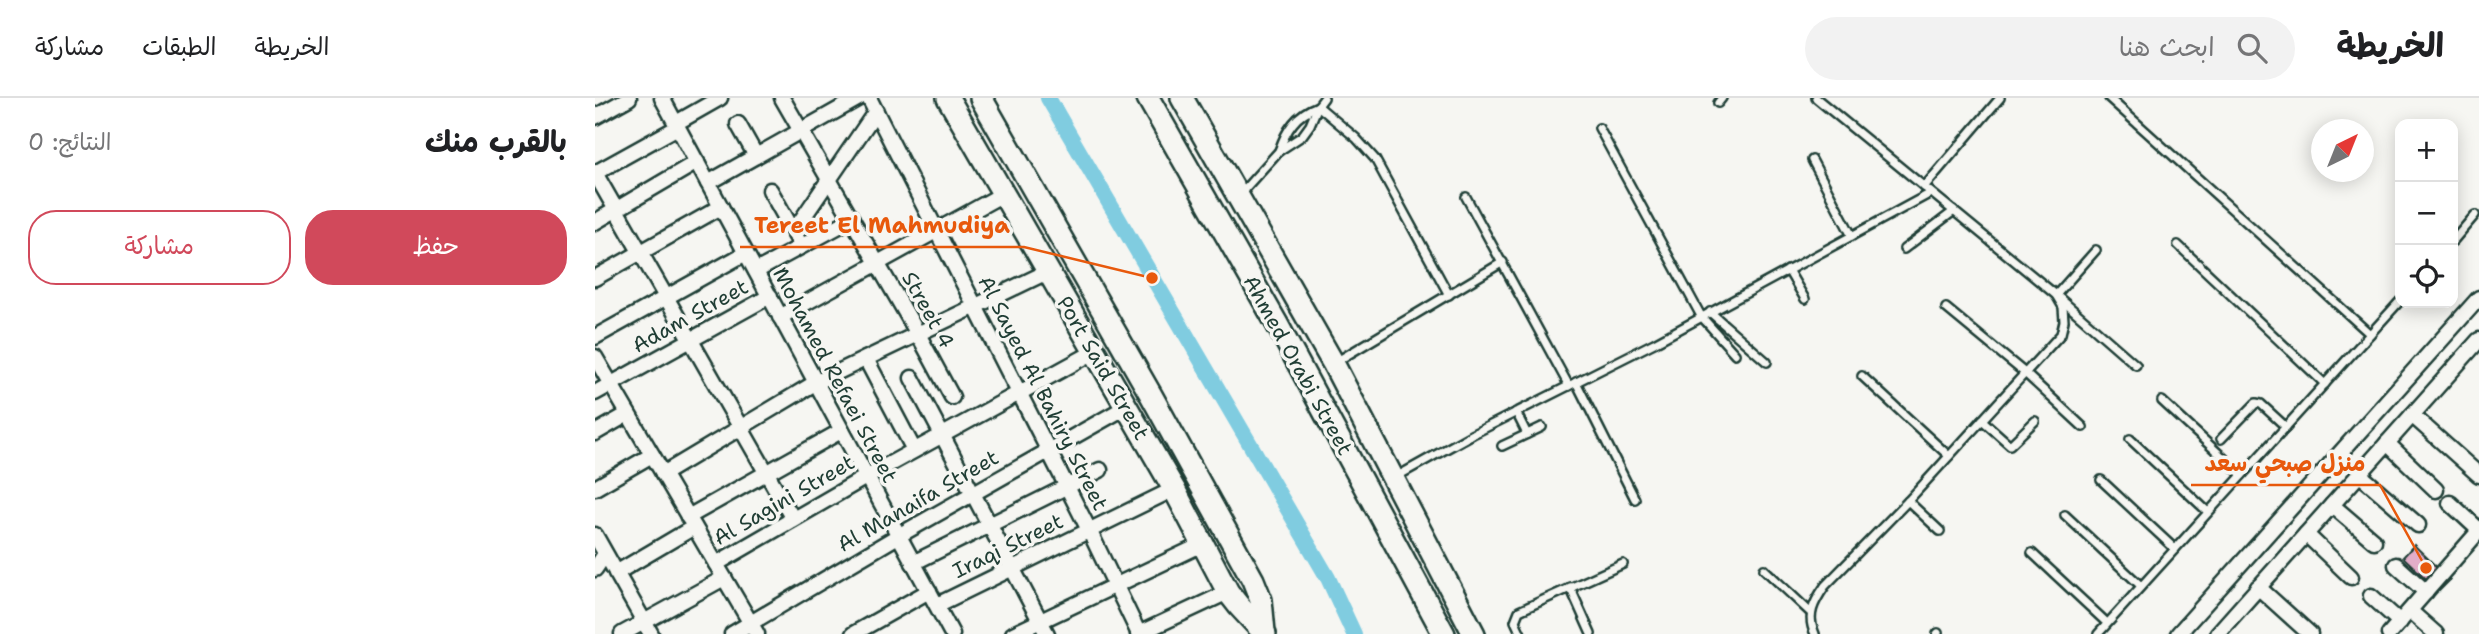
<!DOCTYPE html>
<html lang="ar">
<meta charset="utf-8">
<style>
:root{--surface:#fff;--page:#f2f2f2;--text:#202124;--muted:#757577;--line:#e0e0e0;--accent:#d1495b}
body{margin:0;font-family:"Shantell Sans","Playpen Sans Arabic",sans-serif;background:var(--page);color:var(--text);direction:rtl}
.controls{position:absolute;right:21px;top:21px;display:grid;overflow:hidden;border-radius:14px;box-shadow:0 4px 18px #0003}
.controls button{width:63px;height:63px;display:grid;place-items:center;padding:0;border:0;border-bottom:2px solid var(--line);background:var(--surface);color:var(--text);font:35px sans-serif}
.compass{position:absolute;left:1716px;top:21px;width:63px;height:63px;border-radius:50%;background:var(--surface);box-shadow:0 4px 18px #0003;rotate:43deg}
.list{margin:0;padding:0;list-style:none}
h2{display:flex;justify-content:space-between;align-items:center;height:91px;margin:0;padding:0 28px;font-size:30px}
h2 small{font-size:23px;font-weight:400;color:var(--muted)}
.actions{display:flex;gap:14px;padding:21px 28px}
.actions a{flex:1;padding:16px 0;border:2px solid var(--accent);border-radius:28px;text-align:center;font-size:24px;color:var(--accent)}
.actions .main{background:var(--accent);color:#fff}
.icon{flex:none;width:38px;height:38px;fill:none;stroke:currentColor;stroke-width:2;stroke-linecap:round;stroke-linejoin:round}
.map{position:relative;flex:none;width:1884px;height:536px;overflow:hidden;direction:ltr}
header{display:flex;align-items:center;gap:42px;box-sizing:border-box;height:98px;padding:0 35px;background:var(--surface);border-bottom:2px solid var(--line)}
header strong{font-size:33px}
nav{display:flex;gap:38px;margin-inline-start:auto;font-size:24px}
.search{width:490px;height:63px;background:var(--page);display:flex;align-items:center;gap:18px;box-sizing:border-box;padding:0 24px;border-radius:38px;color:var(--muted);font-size:26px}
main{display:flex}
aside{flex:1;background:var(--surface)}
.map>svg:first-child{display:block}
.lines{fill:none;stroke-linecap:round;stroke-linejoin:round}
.canal{stroke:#80cce0;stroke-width:16}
.building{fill:#e2adc8;stroke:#1f3d34;stroke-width:2}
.lane-casing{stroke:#1f3d34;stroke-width:12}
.street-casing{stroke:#1f3d34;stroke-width:19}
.secondary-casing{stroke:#1f3d34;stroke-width:26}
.lane{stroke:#f6f6f2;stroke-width:7}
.street{stroke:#f6f6f2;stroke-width:14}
.secondary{stroke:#f6f6f2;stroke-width:21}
.labels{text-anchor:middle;stroke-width:7;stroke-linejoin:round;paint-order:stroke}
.street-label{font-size:21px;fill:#1f3d34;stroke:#f6f6f2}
.leader{fill:none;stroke:#e8590c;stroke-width:2.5}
.callout-dot{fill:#e8590c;stroke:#f6f6f2;stroke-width:2.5}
.callout-label{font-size:23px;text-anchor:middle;font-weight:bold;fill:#e8590c;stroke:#f6f6f2;stroke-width:7;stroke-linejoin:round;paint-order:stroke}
</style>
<header>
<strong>الخريطة</strong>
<div class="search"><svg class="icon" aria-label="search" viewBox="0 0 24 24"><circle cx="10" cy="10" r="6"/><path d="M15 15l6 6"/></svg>ابحث هنا</div>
<nav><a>الخريطة</a><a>الطبقات</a><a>مشاركة</a></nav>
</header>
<main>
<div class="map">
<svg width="1884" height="536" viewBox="0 0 1884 536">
<rect width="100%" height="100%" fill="#f6f6f2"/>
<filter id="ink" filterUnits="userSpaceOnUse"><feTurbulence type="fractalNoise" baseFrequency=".0143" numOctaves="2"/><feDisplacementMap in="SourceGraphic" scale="14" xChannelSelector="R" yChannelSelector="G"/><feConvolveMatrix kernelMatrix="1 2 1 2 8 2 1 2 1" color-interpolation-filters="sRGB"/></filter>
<g filter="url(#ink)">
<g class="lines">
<!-- canal -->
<polyline class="canal" points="453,0 733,480 759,536"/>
</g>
<!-- building -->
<polygon class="building" points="1819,447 1855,482 1844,493 1808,459"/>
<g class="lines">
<!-- lane casing -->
<g class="lane-casing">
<g id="lane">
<polyline points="1514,0 1775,236"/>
<polyline points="1123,5 1127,0"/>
<polyline points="723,8 761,40 780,61 854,197"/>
<polyline points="1004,30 1106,218 1140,256"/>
<path d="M684,53C691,32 701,16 723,8"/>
<polyline points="1217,62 1257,138"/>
<polyline points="1329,89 1405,0"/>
<polyline points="646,95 684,53 707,38 715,27 723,8 729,0"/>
<polyline points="871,99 974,288"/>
<polyline points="1858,143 1880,117"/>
<polyline points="1583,147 1730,286"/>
<polyline points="1309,151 1359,113"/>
<polyline points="1501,152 1461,197 1541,267"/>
<polyline points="1193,172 1210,201"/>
<polyline points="1351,210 1431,276 1488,329"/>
<polyline points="1115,214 1172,264"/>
<polyline points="739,265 908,164"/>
<polyline points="1267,278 1354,358"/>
<polyline points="981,284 1040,401"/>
<polyline points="1567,303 1647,377"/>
<polyline points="921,314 932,336"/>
<polyline points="1387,322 1415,347 1440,323"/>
<polyline points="1535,341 1613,414"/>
<polyline points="1626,341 1661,305 1666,306 1691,329"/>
<polyline points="907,348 947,329"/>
<polyline points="799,380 878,336 1059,245 1336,95"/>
<polyline points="1506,382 1580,451"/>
<polyline points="1313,403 1345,433"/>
<polyline points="1470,417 1546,488"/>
<polyline points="1437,455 1512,525"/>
<polyline points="1169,471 1216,515"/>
<polyline points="975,489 996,536"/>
<polyline points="926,536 920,523 924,513 1028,466"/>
<path d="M1220,536C1211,518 1219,504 1230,488L1313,403L1466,236L1469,223L1468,209L1461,197L1221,0"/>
<polyline points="1342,536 1343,535"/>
<polyline points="1503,536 1805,203"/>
</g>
</g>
<!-- street casing -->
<g class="street-casing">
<g id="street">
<polyline points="67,0 357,536"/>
<polyline points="187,0 323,236 357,299"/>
<polyline points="274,0 494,432 544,536"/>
<polyline points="0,19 34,0"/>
<polyline points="81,25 125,0"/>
<polyline points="143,26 161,58"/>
<polyline points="0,75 198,421"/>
<polyline points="0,75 83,29"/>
<polyline points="113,85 264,0"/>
<polyline points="175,92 202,140"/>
<polyline points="0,124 102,64"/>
<polyline points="199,133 281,13"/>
<polyline points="161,173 257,121"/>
<polyline points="0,180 126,109"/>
<polyline points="185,219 408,96"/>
<polyline points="0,239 151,155"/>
<polyline points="0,259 162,536"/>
<polyline points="271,261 319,352"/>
<polyline points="317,280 452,536"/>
<polyline points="0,295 175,198"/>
<polyline points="1817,317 1884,377"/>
<polyline points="0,335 33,316"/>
<polyline points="1792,345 1841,392"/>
<polyline points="68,376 220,285 452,174"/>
<polyline points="1764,376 1823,427"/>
<polyline points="0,390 57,357"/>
<polyline points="1855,405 1884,432"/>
<polyline points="1737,407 1779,443"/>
<polyline points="93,419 246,333"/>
<polyline points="1711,436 1756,479"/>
<polyline points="0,437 56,536"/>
<polyline points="318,465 505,372"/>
<polyline points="121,466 271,379 499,254"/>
<polyline points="1801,467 1831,494"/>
<polyline points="0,471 10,456"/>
<polyline points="21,475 99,429"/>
<polyline points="1663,489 1715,536"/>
<polyline points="1776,498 1805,524"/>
<polyline points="342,507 579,391"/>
<polyline points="1815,513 1841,536"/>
<polyline points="27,536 129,480"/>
<polyline points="137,536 303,438 531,309"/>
<polyline points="258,536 334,493"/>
<polyline points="418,536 608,446"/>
<polyline points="543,536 633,494"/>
<polyline points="1583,536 1884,200"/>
<polyline points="1622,536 1884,242"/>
<polyline points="1794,536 1884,433"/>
</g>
</g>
<!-- secondary casing -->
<g class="secondary-casing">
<g id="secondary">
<polyline points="353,0 579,391 633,494 644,508 670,536"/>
<polyline points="386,0 556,297 658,482 666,502 669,534"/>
<polyline points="553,0 682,226 849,536"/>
<polyline points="587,0 738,265 879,536"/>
</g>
</g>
<!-- lane -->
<use href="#lane" class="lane"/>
<!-- street -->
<use href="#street" class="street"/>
<!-- secondary -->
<use href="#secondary" class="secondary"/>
</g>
</g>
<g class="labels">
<!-- street labels -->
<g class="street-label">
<text transform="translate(333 212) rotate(61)" y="7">Street 4</text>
<text transform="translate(95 218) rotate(-29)" y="7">Adam Street</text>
<text transform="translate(703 267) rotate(61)" y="7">Ahmed Orabi Street</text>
<text transform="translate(508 270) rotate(60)" y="7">Port Said Street</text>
<text transform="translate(240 277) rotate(62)" y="7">Mohamed Refaei Street</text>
<text transform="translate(448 295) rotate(63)" y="7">Al Sayed Al Bahiry Street</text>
<text transform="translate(189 402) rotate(-30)" y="7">Al Sagini Street</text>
<text transform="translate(323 403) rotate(-30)" y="7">Al Manaifa Street</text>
<text transform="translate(413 448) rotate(-26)" y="7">Iraqi Street</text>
</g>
</g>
<!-- callouts -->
<path class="leader" d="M557 180L429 149H145M1831 470L1785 387H1596"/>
<g class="callout-dot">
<circle cx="557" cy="180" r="7"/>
<circle cx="1831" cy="470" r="7"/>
</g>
<g class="callout-label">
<text x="287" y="135">Tereet El Mahmudiya</text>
<text x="1690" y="373">منزل صبحي سعد</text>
</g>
</svg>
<div class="controls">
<button>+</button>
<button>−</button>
<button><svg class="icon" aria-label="locate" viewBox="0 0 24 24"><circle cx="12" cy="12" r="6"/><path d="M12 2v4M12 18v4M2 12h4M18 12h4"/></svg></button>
</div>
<svg class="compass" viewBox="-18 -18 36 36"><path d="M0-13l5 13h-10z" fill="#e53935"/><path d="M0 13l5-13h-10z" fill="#757577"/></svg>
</div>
<aside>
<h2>بالقرب منك<small>النتائج: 0</small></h2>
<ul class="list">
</ul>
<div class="actions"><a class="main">حفظ</a><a>مشاركة</a></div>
</aside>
</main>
